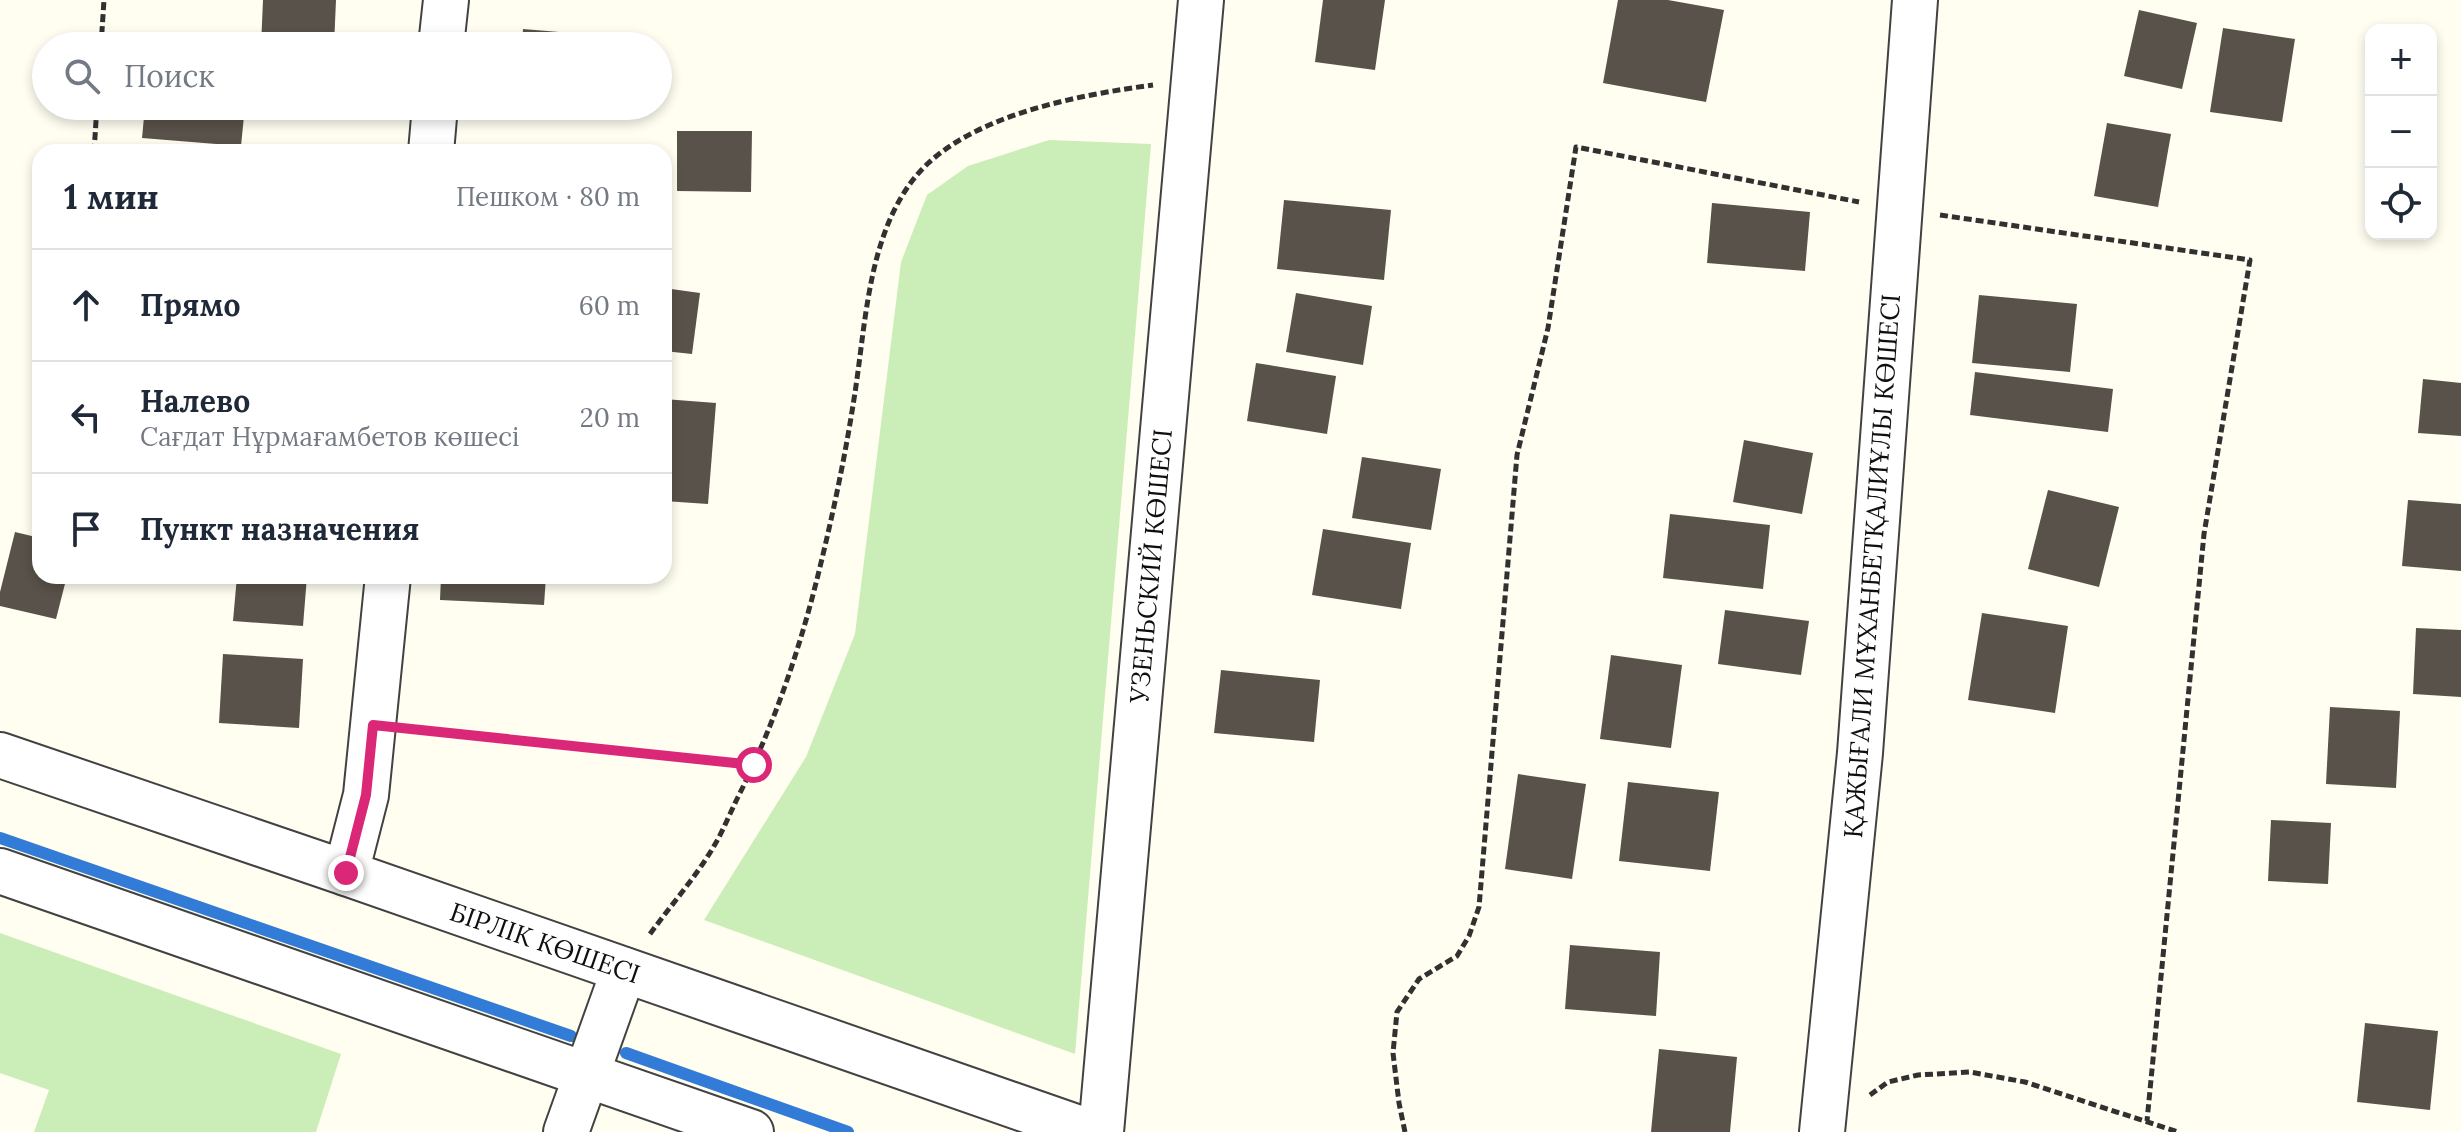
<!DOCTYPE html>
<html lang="ru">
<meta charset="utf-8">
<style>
:root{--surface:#fff;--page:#f6f6f7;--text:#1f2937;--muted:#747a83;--line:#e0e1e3}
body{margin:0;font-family:Lora,serif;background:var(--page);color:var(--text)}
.controls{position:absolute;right:24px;top:24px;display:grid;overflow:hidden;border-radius:16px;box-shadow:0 4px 12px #0003}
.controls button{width:72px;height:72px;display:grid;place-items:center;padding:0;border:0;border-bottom:2px solid var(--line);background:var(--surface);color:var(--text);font:40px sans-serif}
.stop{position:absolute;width:24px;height:24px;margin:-18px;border:6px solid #db2777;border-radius:50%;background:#fff}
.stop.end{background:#db2777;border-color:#fff;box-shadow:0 2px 8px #0008}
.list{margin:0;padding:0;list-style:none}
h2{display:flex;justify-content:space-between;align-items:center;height:104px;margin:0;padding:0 32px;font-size:34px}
h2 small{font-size:26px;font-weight:400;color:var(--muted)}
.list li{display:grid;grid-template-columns:52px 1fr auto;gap:24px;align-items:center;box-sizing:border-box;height:112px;padding:0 32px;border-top:2px solid var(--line)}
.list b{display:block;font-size:30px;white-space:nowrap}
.list p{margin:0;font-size:26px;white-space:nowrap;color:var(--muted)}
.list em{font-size:26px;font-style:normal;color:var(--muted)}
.icon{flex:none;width:44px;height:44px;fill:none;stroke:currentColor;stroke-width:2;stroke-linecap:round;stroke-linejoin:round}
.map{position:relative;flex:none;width:2461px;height:1132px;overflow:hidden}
.search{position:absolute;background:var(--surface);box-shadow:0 4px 12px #0003;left:32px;top:32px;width:640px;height:88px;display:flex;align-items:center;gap:20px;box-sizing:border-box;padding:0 28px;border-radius:44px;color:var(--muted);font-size:30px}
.panel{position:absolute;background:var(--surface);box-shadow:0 4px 12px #0003;left:32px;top:144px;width:640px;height:440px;border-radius:24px}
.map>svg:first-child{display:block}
.green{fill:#cbedb7}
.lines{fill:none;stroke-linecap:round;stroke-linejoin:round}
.stream{stroke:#327cd8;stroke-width:12}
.building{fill:#59524a}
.minor-casing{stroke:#424242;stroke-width:48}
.path{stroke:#313131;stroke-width:5;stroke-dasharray:8 4;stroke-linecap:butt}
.minor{stroke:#fff;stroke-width:44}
.route{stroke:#db2777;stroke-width:10}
.labels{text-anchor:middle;stroke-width:8;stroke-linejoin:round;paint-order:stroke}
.street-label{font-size:26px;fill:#0f0f0f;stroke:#fff}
</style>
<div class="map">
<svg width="2461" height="1132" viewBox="0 0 2461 1132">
<rect width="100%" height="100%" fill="#fffef1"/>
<!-- green -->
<g class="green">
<polygon points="1049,140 1151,144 1075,1054 704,920 806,757 855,634 901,262 927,195 968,166"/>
<polygon points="0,933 341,1054 316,1132 34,1132 49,1090 0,1073"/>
</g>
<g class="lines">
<!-- stream -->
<g class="stream">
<polyline points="0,838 571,1036"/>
<polyline points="626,1053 848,1132"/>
</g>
</g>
<!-- building -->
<g class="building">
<polygon points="263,0 336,0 334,46 261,46"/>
<polygon points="1323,0 1385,0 1375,70 1315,62"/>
<polygon points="1618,0 1668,0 1724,10 1706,102 1603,83"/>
<polygon points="2139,10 2197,23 2182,89 2124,76"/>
<polygon points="2223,28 2295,39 2282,122 2210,112"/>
<polygon points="523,29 583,34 582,46 522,46"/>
<polygon points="145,106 245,106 241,146 142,138"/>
<polygon points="2107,123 2171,134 2158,207 2094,196"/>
<polygon points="677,131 752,131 751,192 677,191"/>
<polygon points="1284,200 1391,210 1384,280 1277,269"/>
<polygon points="1712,203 1810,212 1805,271 1707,263"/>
<polygon points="664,288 700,293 692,354 664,351"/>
<polygon points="1296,293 1372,306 1363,365 1286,352"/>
<polygon points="1979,295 2077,304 2070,372 1972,363"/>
<polygon points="1256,363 1336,376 1327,434 1247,421"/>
<polygon points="1975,372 2113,389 2108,432 1970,415"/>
<polygon points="2423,379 2461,383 2461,436 2418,433"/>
<polygon points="664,399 716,403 708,504 664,501"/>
<polygon points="1744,440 1813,453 1802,514 1733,502"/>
<polygon points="1362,457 1441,469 1431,530 1352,518"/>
<polygon points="2048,490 2119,507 2099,587 2028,569"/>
<polygon points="2408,500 2461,504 2461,571 2402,566"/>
<polygon points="1670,514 1770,525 1763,589 1663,578"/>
<polygon points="1323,529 1411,543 1401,609 1312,595"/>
<polygon points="15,532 40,538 40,576 67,576 56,619 0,606 0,592"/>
<polygon points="237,576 307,576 303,626 233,621"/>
<polygon points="441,576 546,576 544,605 440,600"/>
<polygon points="1725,610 1809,621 1801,675 1718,664"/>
<polygon points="1982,613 2068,626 2055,713 1968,700"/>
<polygon points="2416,628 2461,630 2461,697 2413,694"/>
<polygon points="223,654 303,659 299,728 219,723"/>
<polygon points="1611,655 1682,665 1671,748 1600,739"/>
<polygon points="1221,670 1320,680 1314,742 1214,733"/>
<polygon points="2330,707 2400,711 2396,788 2326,784"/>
<polygon points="1518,774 1586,784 1572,879 1505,869"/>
<polygon points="1628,782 1719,792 1710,871 1619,861"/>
<polygon points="2271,820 2331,823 2328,884 2268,881"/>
<polygon points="1570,945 1660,952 1656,1016 1565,1009"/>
<polygon points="2365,1023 2438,1031 2430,1110 2357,1102"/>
<polygon points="1659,1049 1737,1057 1730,1132 1651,1132"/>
</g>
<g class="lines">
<!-- minor casing -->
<g class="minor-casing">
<g id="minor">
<polyline points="441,46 446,0"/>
<polyline points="431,152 435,106"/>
<polyline points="0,755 346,873 1090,1132"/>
<polyline points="0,871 751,1132"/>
<polyline points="346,873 366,795 388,576"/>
<polyline points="566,1132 624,970"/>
<polyline points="1101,1132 1201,0"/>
<polyline points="1822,1132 1860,753 1915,0"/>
</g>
</g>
<!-- path -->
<g class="path">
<polyline points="101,46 104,0"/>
<polyline points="94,152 97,106"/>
<polyline points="1940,215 2250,260 2204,534 2147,1121"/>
<polyline points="414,729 754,765"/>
<path d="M650,934C671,905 696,877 714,846C723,831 730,813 738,797C774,725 800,649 819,571C833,514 845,457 854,399C866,325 867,236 916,176C967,115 1079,95 1153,85"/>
<polyline points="1870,1095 1888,1082 1918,1075 1970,1072 2025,1082 2178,1132"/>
<polyline points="1405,1132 1399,1103 1393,1053 1397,1012 1419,979 1457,956 1469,936 1479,907 1517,455 1548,328 1576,147 1859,202"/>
</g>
<!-- minor -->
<use href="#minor" class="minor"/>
</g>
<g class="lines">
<!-- route -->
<polyline class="route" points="346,873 366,795 373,725 754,765"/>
</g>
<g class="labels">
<!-- street labels -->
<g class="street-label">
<text transform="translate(1151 566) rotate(-85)" y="9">УЗЕНЬСКИЙ КӨШЕСІ</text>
<text transform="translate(1872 566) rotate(-86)" y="9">ҚАЖЫҒАЛИ МҰХАНБЕТҚАЛИҰЛЫ КӨШЕСІ</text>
<text transform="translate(545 943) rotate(19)" y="9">БІРЛІК КӨШЕСІ</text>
</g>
</g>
</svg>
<div class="controls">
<button>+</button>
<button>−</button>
<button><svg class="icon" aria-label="locate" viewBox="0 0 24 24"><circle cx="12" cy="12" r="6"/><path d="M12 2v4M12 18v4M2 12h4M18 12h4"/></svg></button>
</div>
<div class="stop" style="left:754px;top:765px"></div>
<div class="stop end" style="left:346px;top:873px"></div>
<div class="search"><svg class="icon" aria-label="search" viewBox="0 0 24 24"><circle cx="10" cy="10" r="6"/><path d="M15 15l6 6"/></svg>Поиск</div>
<section class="panel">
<h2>1 мин<small>Пешком · 80 m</small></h2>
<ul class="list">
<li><svg class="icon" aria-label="ahead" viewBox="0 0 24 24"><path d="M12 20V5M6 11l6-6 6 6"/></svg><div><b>Прямо</b></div><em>60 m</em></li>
<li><svg class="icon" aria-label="left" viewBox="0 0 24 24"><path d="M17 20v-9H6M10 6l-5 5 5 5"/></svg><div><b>Налево</b><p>Сағдат Нұрмағамбетов көшесі</p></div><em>20 m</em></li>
<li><svg class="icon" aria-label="arrive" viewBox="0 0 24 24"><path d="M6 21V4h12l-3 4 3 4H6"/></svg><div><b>Пункт назначения</b></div></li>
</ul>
</section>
</div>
